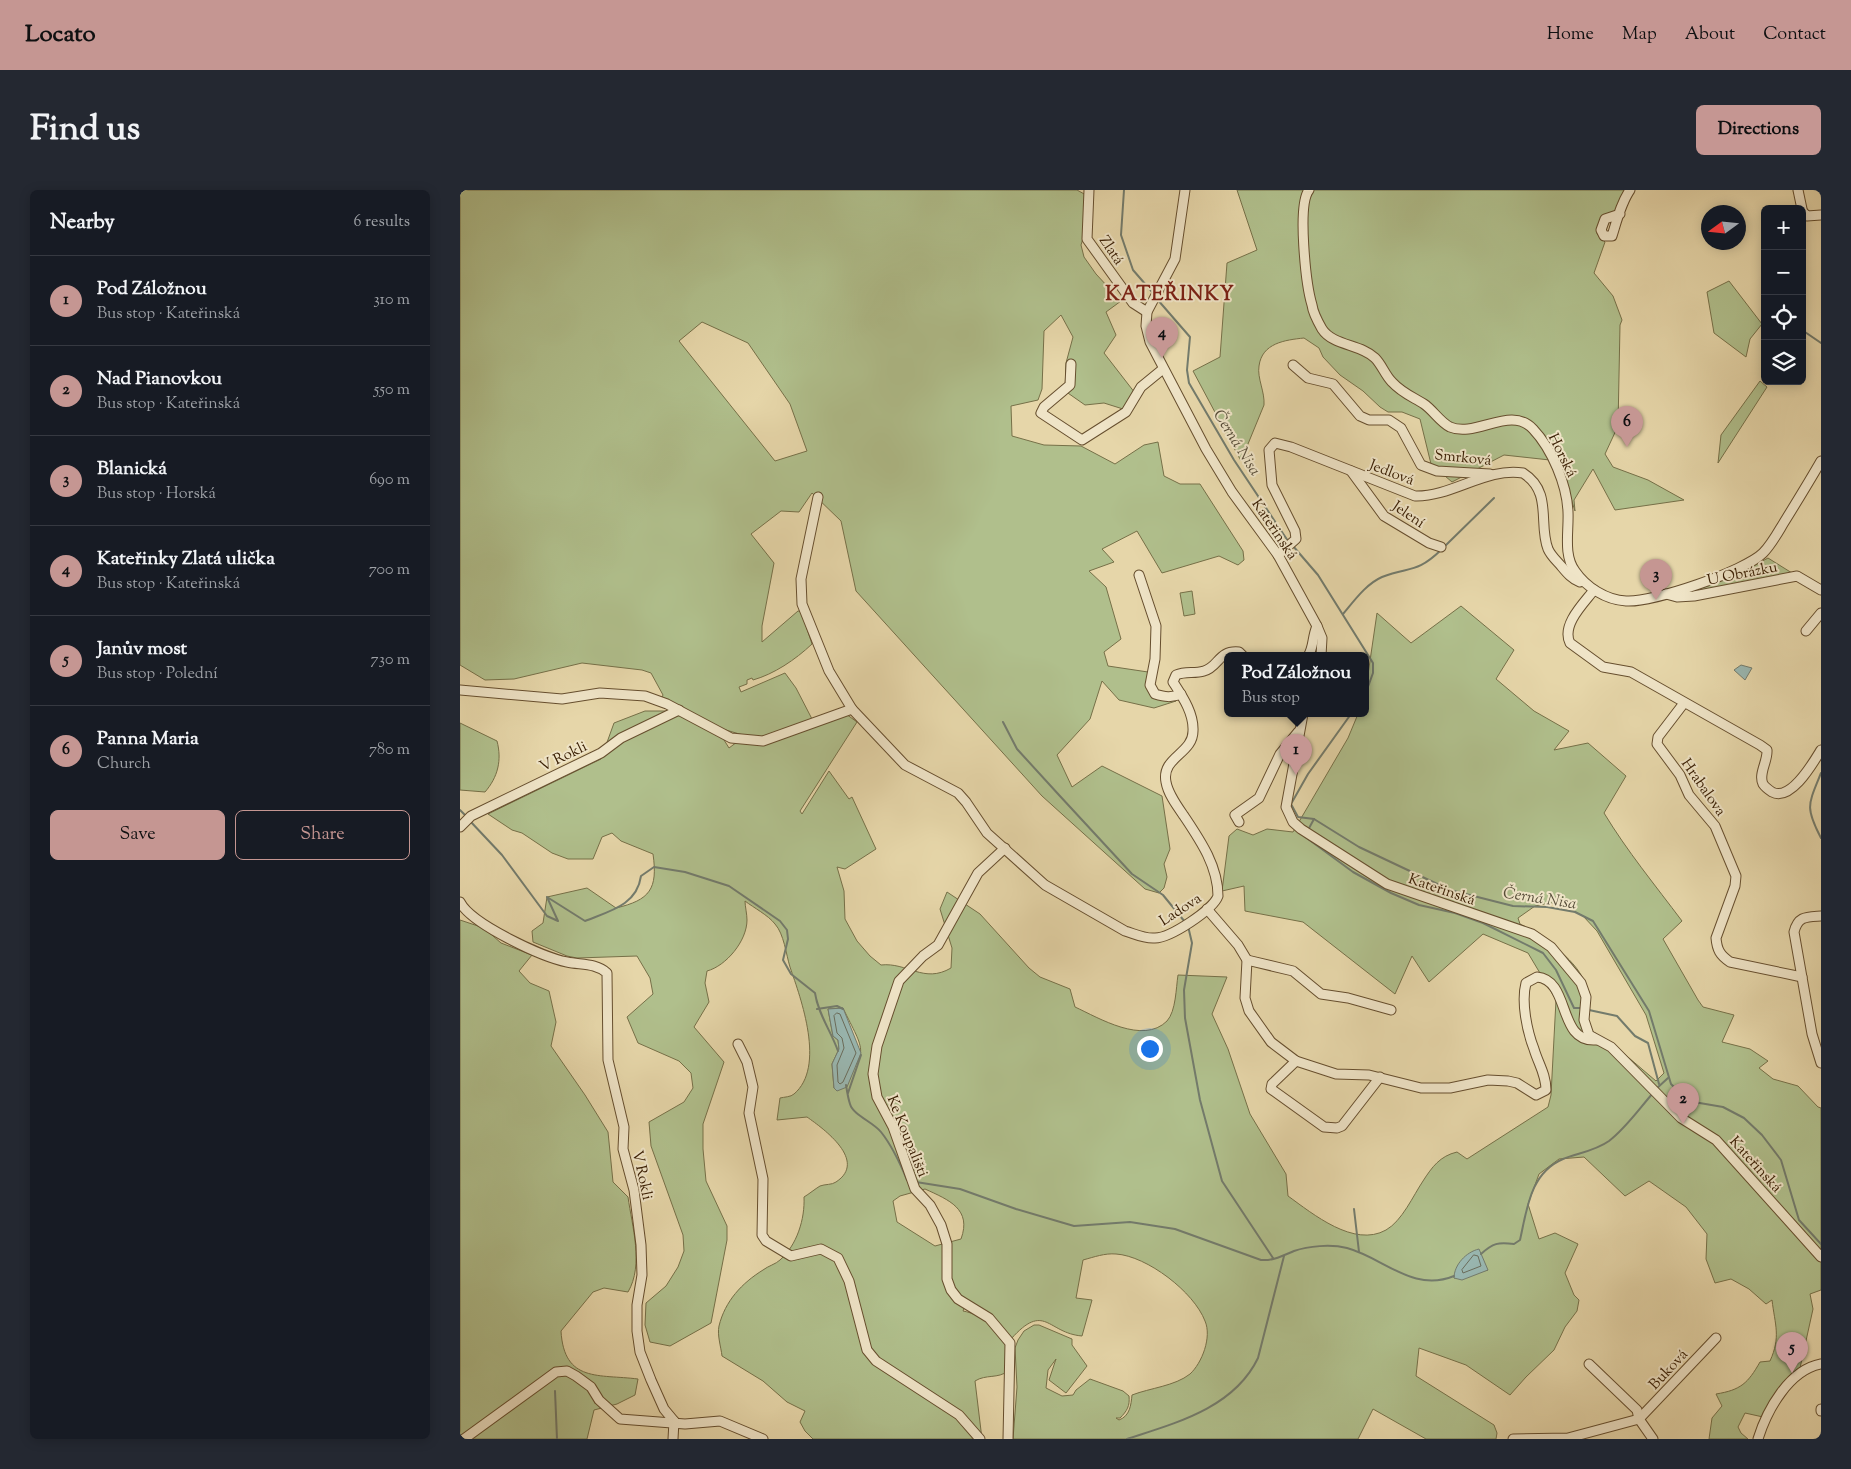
<!DOCTYPE html>
<meta charset="utf-8">
<style>
:root{--surface:#171b24;--page:#242831;--text:#f1f3f6;--muted:#9ea1a6;--line:#363941;--accent:#c59692}
body{margin:0;font-family:"Sorts Mill Goudy",serif;background:var(--page);color:var(--text)}
.controls{position:absolute;right:15px;top:15px;display:grid;overflow:hidden;border-radius:8px;box-shadow:0 2px 12px #0003}
.controls button{width:45px;height:45px;display:grid;place-items:center;padding:0;border:0;border-bottom:1px solid var(--line);background:var(--surface);color:var(--text);font:25px sans-serif}
.compass{position:absolute;left:1241px;top:15px;width:45px;height:45px;border-radius:50%;background:var(--surface);box-shadow:0 2px 12px #0003;rotate:255deg}
.you{position:absolute;left:689px;top:858px;width:18px;height:18px;margin:-12px;border:4px solid #fff;border-radius:50%;background:#1a73e8;box-shadow:0 0 0 8px #1a73e833}
.badge{display:grid;place-items:center;width:32px;height:32px;border-radius:50%;background:var(--accent);color:#111;font-size:16px;font-weight:700}
.pin{position:absolute;translate:-50% -41px;filter:drop-shadow(0 1px 2px #0008)}
.pin::after{content:'';position:absolute;top:26px;width:18px;height:15px;background:inherit;clip-path:polygon(0 0,100% 0,50% 100%)}
.popup{position:absolute;left:764px;top:462px;width:145px;height:65px;box-sizing:border-box;display:grid;place-content:center;border-radius:8px;background:var(--surface);filter:drop-shadow(0 1px 4px #0005);font-size:16px;white-space:nowrap;color:var(--muted)}
.popup b{font-size:19px;color:var(--text)}
.popup::after{content:'';position:absolute;left:50%;top:100%;margin-left:-10px;border:10px solid transparent;border-top-color:var(--surface)}
.list{margin:0;padding:0;list-style:none}
h2{display:flex;justify-content:space-between;align-items:center;height:65px;margin:0;padding:0 20px;font-size:21px}
h2 small{font-size:16px;font-weight:400;color:var(--muted)}
.list li{display:grid;grid-template-columns:32px 1fr auto;gap:15px;align-items:center;box-sizing:border-box;height:90px;padding:0 20px;border-top:1px solid var(--line)}
.list b{display:block;font-size:19px;white-space:nowrap}
.list p{margin:0;font-size:16px;white-space:nowrap;color:var(--muted)}
.list em{font-size:16px;font-style:normal;color:var(--muted)}
.actions{display:flex;gap:10px;padding:15px 20px}
.actions a{flex:1;padding:11px 0;border:1px solid var(--accent);border-radius:8px;text-align:center;font-size:18px;color:var(--accent)}
.actions .main{background:var(--accent);color:#111}
.icon{flex:none;width:28px;height:28px;fill:none;stroke:currentColor;stroke-width:2;stroke-linecap:round;stroke-linejoin:round}
.map{position:relative;flex:none;width:1361px;height:1249px;overflow:hidden;border-radius:8px}
header{display:flex;align-items:center;gap:30px;box-sizing:border-box;height:70px;padding:0 25px;background:var(--accent);color:#111}
header strong{font-size:24px}
nav{display:flex;gap:28px;margin-inline-start:auto;font-size:18px}
.intro{display:flex;align-items:center;justify-content:space-between;box-sizing:border-box;height:120px;padding:0 30px}
h1{margin:0;font-size:35px}
.button{padding:12px 22px;border-radius:8px;background:var(--accent);color:#111;font-size:18px;font-weight:700}
main{display:flex;gap:30px;padding:0 30px}
aside{flex:1;background:var(--surface);border-radius:8px;box-shadow:0 2px 12px #0003}
.map>svg:first-child{display:block}
.green{fill:#b0bf8c;stroke:#767048;fill-rule:evenodd}
.water{fill:#99b7b1;stroke:#737b6c}
.lines{fill:none;stroke-linecap:round;stroke-linejoin:round}
.shore{stroke:#6a6c5b;stroke-width:1}
.stream{stroke:#737b6c;stroke-width:2}
.minor-casing{stroke:#664e2e;stroke-width:11}
.minor{stroke:#efe4c7;stroke-width:9}
.labels{text-anchor:middle;stroke-width:4;stroke-linejoin:round;paint-order:stroke}
.street-label{font-size:15px;fill:#3b2005;stroke:#efe4c7}
.water-label{font-size:16px;font-style:italic;fill:#574d39;stroke:#efe4c7}
.district-label{font-size:20px;font-weight:bold;letter-spacing:1px;fill:#7a1f14;stroke:#efe4c7}
</style>
<header>
<strong>Locato</strong>
<nav><a>Home</a><a>Map</a><a>About</a><a>Contact</a></nav>
</header>
<div class="intro"><h1>Find us</h1><a class="button">Directions</a></div>
<main>
<aside>
<h2>Nearby<small>6 results</small></h2>
<ul class="list">
<li><span class="badge">1</span><div><b>Pod Záložnou</b><p>Bus stop · Kateřinská</p></div><em>310 m</em></li>
<li><span class="badge">2</span><div><b>Nad Pianovkou</b><p>Bus stop · Kateřinská</p></div><em>550 m</em></li>
<li><span class="badge">3</span><div><b>Blanická</b><p>Bus stop · Horská</p></div><em>690 m</em></li>
<li><span class="badge">4</span><div><b>Kateřinky Zlatá ulička</b><p>Bus stop · Kateřinská</p></div><em>700 m</em></li>
<li><span class="badge">5</span><div><b>Janův most</b><p>Bus stop · Polední</p></div><em>730 m</em></li>
<li><span class="badge">6</span><div><b>Panna Maria</b><p>Church</p></div><em>780 m</em></li>
</ul>
<div class="actions"><a class="main">Save</a><a>Share</a></div>
</aside>
<div class="map">
<svg width="1361" height="1249" viewBox="0 0 1361 1249">
<rect width="100%" height="100%" fill="#e6d6a9"/>
<filter id="stains"><feTurbulence type="fractalNoise" baseFrequency=".004" numOctaves="4"/><feColorMatrix values="0 0 0 0 .2 0 0 0 0 .09 0 0 0 0 .02 0 0 0 .5 -.17"/></filter>
<radialGradient id="worn" r=".72"><stop offset=".6" stop-color="#630" stop-opacity="0"/><stop offset="1" stop-color="#630" stop-opacity=".3"/></radialGradient>
<!-- green -->
<g class="green">
<path d="M0,0H617L626,5L624,45L621,55L624,67L636,84L661,111L646,122L656,145L644,163L675,203L663,219L644,213L625,215L605,201L606,173L613,147L601,125L584,141L582,199L578,210L551,216L552,246L584,255L621,256L655,274L684,255L698,252L704,286L720,294H740L783,361L784,370L778,375L759,366L702,383L677,341L642,359L654,372L629,381L646,397L661,449L644,462L648,476L688,482L687,495L690,504L716,511L694,518L659,510L642,491L630,529L597,565L612,597L642,576L702,606L710,659L704,674L707,687L704,698L699,703L685,699L582,606L396,401L381,331L352,303L339,322L321,321L291,344L314,373L302,436V452L338,421H341L352,454C335,470 314,484 293,490L292,488L287,490V494L279,497L281,502L325,483L336,498L352,529L296,549L256,537L269,558L277,552L304,553L386,524L397,532L340,621L342,624L369,581L389,609L392,607L416,659L385,679L377,677L384,701L385,729L397,751L410,766L421,775C447,772 464,794 491,778L492,758L480,719L487,702L520,724L569,778L580,787L610,799L615,817C639,828 683,855 707,831C716,821 716,798 718,785L767,787L752,824L768,859L790,924L826,984L828,1006C853,1024 894,1058 926,1040C942,1031 953,1006 963,991C972,977 980,966 997,962L1007,969L1088,917L1091,905L1096,810L1068,763L1023,744L969,792L952,766L935,804L843,732L785,721L784,696L762,701L769,646L777,639L793,645L807,639L833,642L888,548L898,524H905V505L917,423L951,453L1001,416L1054,460L1036,489L1074,521L1109,541L1094,560L1128,553L1166,586L1144,623C1167,661 1195,695 1222,731L1203,749L1238,810L1243,817L1274,825L1262,852L1290,859L1308,871L1299,878L1313,889L1338,896L1358,917L1361,918V1100L1350,1104L1353,1119L1340,1178L1303,1227L1285,1223L1278,1237L1281,1243L1288,1249H1249L1252,1228L1262,1216L1256,1204C1281,1200 1288,1193 1300,1172L1310,1171C1321,1147 1315,1135 1312,1110L1306,1114L1289,1099L1271,1089L1255,1093L1246,1069L1247,1044L1226,1017L1189,991L1165,1006L1124,967L1099,969L1079,984L1068,1014L1079,1049L1095,1043L1118,1054L1105,1083L1114,1105L1119,1110L1117,1121L1105,1137L1094,1160L1066,1187L1050,1205L1006,1175L959,1158L956,1186L1034,1235L1037,1243L1036,1249H966L913,1219L898,1249H553L557,1197L555,1158L558,1150L564,1141L574,1135H579L612,1149V1155L627,1176L606,1203L589,1190L596,1169L588,1180L586,1198L602,1206L613,1205L616,1200L630,1189L663,1201L669,1206C670,1216 667,1221 660,1228H656L659,1230C670,1226 671,1215 672,1205C690,1198 715,1196 730,1184C742,1173 752,1147 745,1131C734,1102 687,1066 656,1064C645,1063 634,1067 623,1070L616,1108L632,1110L622,1146C587,1143 585,1111 551,1149L507,1112L503,1121C521,1124 545,1141 548,1161C549,1167 548,1175 548,1181C538,1189 526,1184 515,1191L522,1249H353L345,1241L340,1232L345,1221L327,1212L303,1191L262,1166C261,1157 257,1145 259,1136C265,1111 282,1093 303,1080C308,1076 316,1074 320,1070C337,1055 345,1029 344,1007C349,1004 355,999 360,996C365,994 372,995 376,992C408,971 364,939 347,927L317,930L320,908C324,907 331,907 334,904C366,877 341,809 330,777C326,764 324,744 315,734C308,725 294,718 285,711C285,716 287,724 287,730C287,751 266,776 247,781L245,793L249,812L234,837L264,872L243,934V959L246,991L267,1036V1050L251,1133L210,1156L190,1152L185,1135L186,1113L206,1096L218,1077L224,1061L223,1045L191,956L189,932L224,912L233,898L231,883L219,871L178,853L167,827L193,804L190,788L177,766L117,768L107,766L73,752L72,741L83,733L87,707L127,698L156,718C190,710 198,699 193,664L161,651L152,643L142,647L133,669H108L92,663L62,643L52,640L28,624L141,569L154,533L185,521H222L201,509L203,505L191,483L182,480L122,473L54,489L25,490L0,475ZM242,132L288,153L330,214L347,261L315,271L219,151ZM1089,713H1100L1123,726L1137,741L1186,825L1204,883L1196,891L1155,856L1129,839C1127,824 1128,805 1124,791C1115,768 1080,745 1060,734L1058,728L1075,716ZM383,818C404,862 412,862 374,898L372,874L379,859L378,850L373,846L368,819ZM465,999C489,1010 512,1019 501,1049L475,1056L437,1032L433,1011L440,1006ZM998,1076L1028,1080L994,1088Z"/>
<path d="M777,0H1166L1157,19L1142,30L1137,44L1145,52L1134,83L1153,106L1162,130L1160,135L1158,236L1145,264L1153,277L1188,290L1224,310L1155,320L1133,279L1114,310L1115,321L1099,271L1044,265L992,292L971,274L960,229L942,222H928L920,217L903,201L880,185L863,167L859,158L844,148C825,150 802,153 799,176C797,188 805,202 804,215L781,271L733,181L760,167L767,73L797,60Z"/>
<polygon points="1269,91 1302,134 1290,149 1286,167 1254,143 1247,102"/>
<polygon points="1300,191 1307,197 1258,273 1261,245"/>
<polygon points="1308,368 1332,383 1216,406 1277,385"/>
<polygon points="732,401 735,424 724,426 720,403"/>
<path d="M0,533L37,551C42,570 38,587 25,602L0,600Z"/>
<path d="M0,730L24,738L41,753L72,765L59,781L70,793L89,801L96,832L91,856L125,905L148,942L153,992L168,1007C172,1036 184,1075 168,1102L144,1098L133,1102L101,1141C104,1193 139,1184 178,1189L175,1205L157,1214L134,1220L127,1249H0Z"/>
</g>
<!-- water -->
<g class="water">
<polygon points="1281,475 1292,478 1285,490 1274,480"/>
<polygon points="383,818 401,863 387,897 377,901 374,898 372,874 379,859 378,850 373,846 368,819"/>
<path d="M1019,1059L1028,1080L1002,1090L994,1088C994,1075 1006,1062 1019,1059Z"/>
</g>
<g class="lines">
<!-- shore -->
<g class="shore">
<polygon points="377,823 380,824 396,863 383,892 380,894 378,892 377,875 384,858 382,848 377,843 374,826"/>
<polygon points="1014,1065 1018,1066 1021,1076 1003,1083 1002,1080"/>
</g>
<!-- stream -->
<g class="stream">
<polyline points="664,0 661,45 673,80 693,103"/>
<polyline points="697,109 730,147 727,180 729,193 774,270 828,351"/>
<polyline points="1342,140 1361,153"/>
<polyline points="833,356 858,385 913,473 913,483 905,505"/>
<polyline points="984,357 1034,308"/>
<path d="M883,424C894,411 906,394 922,387C950,376 956,384 981,360"/>
<polyline points="891,524 848,584 831,614 838,627 854,629 899,657 990,700 1053,716 1087,717 1115,722 1133,731 1189,821 1211,894 1228,911 1263,917 1284,928 1302,945 1321,970 1339,1030 1361,1054"/>
<polyline points="543,532 557,559 599,605 672,684 703,705 725,732"/>
<path d="M1361,583C1348,615 1345,617 1361,648"/>
<polyline points="0,620 7,627"/>
<path d="M10,631L42,665L87,726L98,731L87,707L125,731C150,721 177,715 181,686L194,677L225,682L269,696L320,731L327,740L328,749L323,770L331,784L355,803C358,824 371,841 378,861"/>
<polyline points="848,640 854,629"/>
<polyline points="844,646 893,682 931,703 959,715 995,723 1023,733 1083,763 1096,780 1114,818 1122,818"/>
<polyline points="728,736 732,753 724,800 725,828 740,910 762,991 813,1068"/>
<polyline points="357,819 377,816 383,819"/>
<polyline points="1129,820 1157,826 1175,846 1188,853 1199,894"/>
<path d="M386,895C387,901 388,908 390,914C393,925 413,932 421,942C433,957 440,973 447,990"/>
<polyline points="1196,899 1208,888"/>
<polyline points="388,903 401,865"/>
<path d="M456,992L500,999L556,1019L614,1036L670,1032L715,1039L801,1070C813,1071 822,1066 834,1061C848,1056 871,1054 887,1058C924,1068 953,1103 994,1086"/>
<polyline points="894,1019 899,1062"/>
<path d="M1021,1064C1033,1053 1038,1052 1054,1054L1060,1050C1067,1019 1070,983 1103,969C1118,963 1135,961 1149,951C1166,938 1179,919 1193,903"/>
<polyline points="95,1201 97,1249"/>
<path d="M667,1249C716,1233 774,1218 798,1168L824,1066"/>
</g>
<!-- minor casing -->
<g class="minor-casing">
<g id="minor">
<polyline points="629,0 627,49 673,113 687,122"/>
<polyline points="725,0 715,69 687,122 686,136 690,152 746,259 772,302 818,365 857,436 862,448 861,466"/>
<path d="M849,0C837,15 846,95 852,115C853,123 858,132 862,139C873,156 901,154 915,168C922,175 925,185 932,192C942,203 953,207 964,214C973,220 980,232 990,237C1016,248 1051,215 1073,239C1092,259 1107,295 1108,322C1109,341 1103,365 1115,381C1126,397 1146,410 1166,411C1192,413 1285,381 1303,363C1311,355 1317,344 1323,334C1336,313 1349,292 1361,271"/>
<polyline points="1338,0 1342,19"/>
<polyline points="1342,21 1347,26 1361,25"/>
<path d="M1160,24L1145,29L1141,40L1144,46H1152C1157,30 1161,13 1170,0"/>
<polyline points="611,174 610,195 584,217 581,223 622,250 666,222 681,197 703,179"/>
<polyline points="833,175 848,188 873,194 900,226 909,230 929,230 941,238 961,275 977,281 1030,284"/>
<polyline points="891,281 924,326 969,353 981,357"/>
<path d="M358,307L341,389L342,414L369,481L392,519L445,575L498,603L506,612L527,643L585,695L665,741C675,744 684,749 695,748C710,748 753,720 758,706C758,676 740,650 724,626C717,616 708,604 706,592C701,567 733,564 733,541C734,523 722,506 713,492L716,485C726,481 734,484 744,481C759,477 758,460 779,462L783,466"/>
<path d="M818,365L836,349L835,341L812,295L809,260L815,253L831,257L955,306C992,307 1026,277 1063,283C1093,302 1078,334 1088,359C1091,366 1097,371 1102,377C1107,383 1112,389 1120,392"/>
<path d="M679,385L696,436L695,469L690,495L695,504C705,507 711,508 721,504"/>
<path d="M1134,400C1124,413 1101,435 1110,453L1143,477L1171,482L1300,555L1307,560C1308,571 1298,584 1303,594C1305,597 1309,600 1312,602C1331,612 1353,573 1361,560"/>
<polyline points="1206,404 1217,407 1234,406 1337,386 1361,400"/>
<polyline points="1346,441 1361,423"/>
<path d="M848,466C854,457 852,447 857,436"/>
<polyline points="0,500 102,509 140,503 185,506 207,514 271,548 303,551 392,519"/>
<path d="M1224,513L1198,547L1197,554L1220,585L1229,605L1255,636L1276,686L1275,696L1256,748C1257,760 1260,765 1270,772L1342,787"/>
<polyline points="843,524 826,617 833,632 841,639 927,694 1072,744 1091,757 1121,793 1126,807 1124,830 1129,845 1151,857 1221,928 1256,950 1361,1067"/>
<polyline points="779,632 775,625 799,608 820,564 838,542"/>
<polyline points="0,637 11,626 141,563 161,548 219,520"/>
<polyline points="545,658 518,683 478,755 463,766 439,791 417,856 413,884 417,907 433,937 455,999 470,1015 481,1035 487,1054 487,1089 491,1100 498,1109 529,1128 550,1153 548,1249"/>
<path d="M0,712C11,734 82,767 107,772C121,775 136,773 147,783L148,870L164,937L163,959L174,1000L181,1055L182,1085L177,1115V1141L180,1162L191,1190L204,1219L214,1231"/>
<path d="M747,719L778,755L787,770L785,808L789,821L811,852L836,871L876,884L909,885L961,898H990L1028,890L1048,891L1057,893L1076,905L1086,900C1086,884 1078,873 1074,859C1067,841 1061,812 1066,793L1077,787C1111,790 1097,853 1136,850"/>
<path d="M1361,726C1346,727 1338,726 1334,742L1352,844L1361,873"/>
<polyline points="787,770 833,781 861,804 888,808 931,820"/>
<polyline points="278,854 287,872 293,897 289,923 303,989 302,1045 306,1051 331,1066 361,1059 378,1068 389,1091 407,1160 416,1171 499,1225 520,1249"/>
<polyline points="836,871 812,894 811,899 864,937 877,938 882,936 920,887"/>
<polyline points="1129,1174 1177,1220 1179,1229 1193,1249"/>
<polyline points="1361,1219 1361,1221"/>
<polyline points="4,1249 96,1182 107,1181 116,1186 131,1197 139,1210 160,1229 225,1234 260,1231 303,1249"/>
<polyline points="213,1249 214,1231"/>
<polyline points="1053,1249 1108,1248 1179,1229 1256,1148"/>
<path d="M1298,1249C1307,1220 1329,1180 1361,1174"/>
</g>
</g>
<!-- minor -->
<use href="#minor" class="minor"/>
</g>
<g class="labels">
<!-- street labels -->
<g class="street-label">
<text transform="translate(652 60) rotate(56)" y="5">Zlatá</text>
<text transform="translate(1103 265) rotate(64)" y="5">Horská</text>
<text transform="translate(1003 267) rotate(6)" y="5">Smrková</text>
<text transform="translate(932 282) rotate(21)" y="5">Jedlová</text>
<text transform="translate(949 324) rotate(34)" y="5">Jelení</text>
<text transform="translate(815 339) rotate(56)" y="5">Kateřinská</text>
<text transform="translate(1282 383) rotate(-11)" y="5">U Obrázku</text>
<text transform="translate(103 566) rotate(-26)" y="5">V Rokli</text>
<text transform="translate(1244 597) rotate(55)" y="5">Hrabalova</text>
<text transform="translate(982 699) rotate(19)" y="5">Kateřinská</text>
<text transform="translate(720 719) rotate(-33)" y="5">Ladova</text>
<text transform="translate(448 946) rotate(68)" y="5">Ke Koupališti</text>
<text transform="translate(1296 974) rotate(48)" y="5">Kateřinská</text>
<text transform="translate(183 985) rotate(78)" y="5">V Rokli</text>
<text transform="translate(1208 1179) rotate(-47)" y="5">Buková</text>
</g>
<!-- water labels -->
<g class="water-label">
<text transform="translate(778 252) rotate(58)" y="6">Černá Nisa</text>
<text transform="translate(1080 707) rotate(9)" y="6">Černá Nisa</text>
</g>
<!-- district labels -->
<g class="district-label">
<text x="710" y="110">KATEŘINKY</text>
</g>
</g>
<rect width="100%" height="100%" filter="url(#stains)"/>
<rect width="100%" height="100%" fill="url(#worn)"/>
</svg>
<div class="controls">
<button>+</button>
<button>−</button>
<button><svg class="icon" aria-label="locate" viewBox="0 0 24 24"><circle cx="12" cy="12" r="6"/><path d="M12 2v4M12 18v4M2 12h4M18 12h4"/></svg></button>
<button><svg class="icon" aria-label="layers" viewBox="0 0 24 24"><path d="M12 4l9 5-9 5-9-5zM3 14l9 5 9-5"/></svg></button>
</div>
<svg class="compass" viewBox="-18 -18 36 36"><path d="M0-13l5 13h-10z" fill="#e53935"/><path d="M0 13l5-13h-10z" fill="#9ea1a6"/></svg>
<div class="you"></div>
<div class="pin badge" style="left:836px;top:585px">1</div>
<div class="popup"><b>Pod Záložnou</b>Bus stop</div>
<div class="pin badge" style="left:1223px;top:934px">2</div>
<div class="pin badge" style="left:1196px;top:410px">3</div>
<div class="pin badge" style="left:702px;top:168px">4</div>
<div class="pin badge" style="left:1332px;top:1183px">5</div>
<div class="pin badge" style="left:1167px;top:257px">6</div>
</div>
</main>
